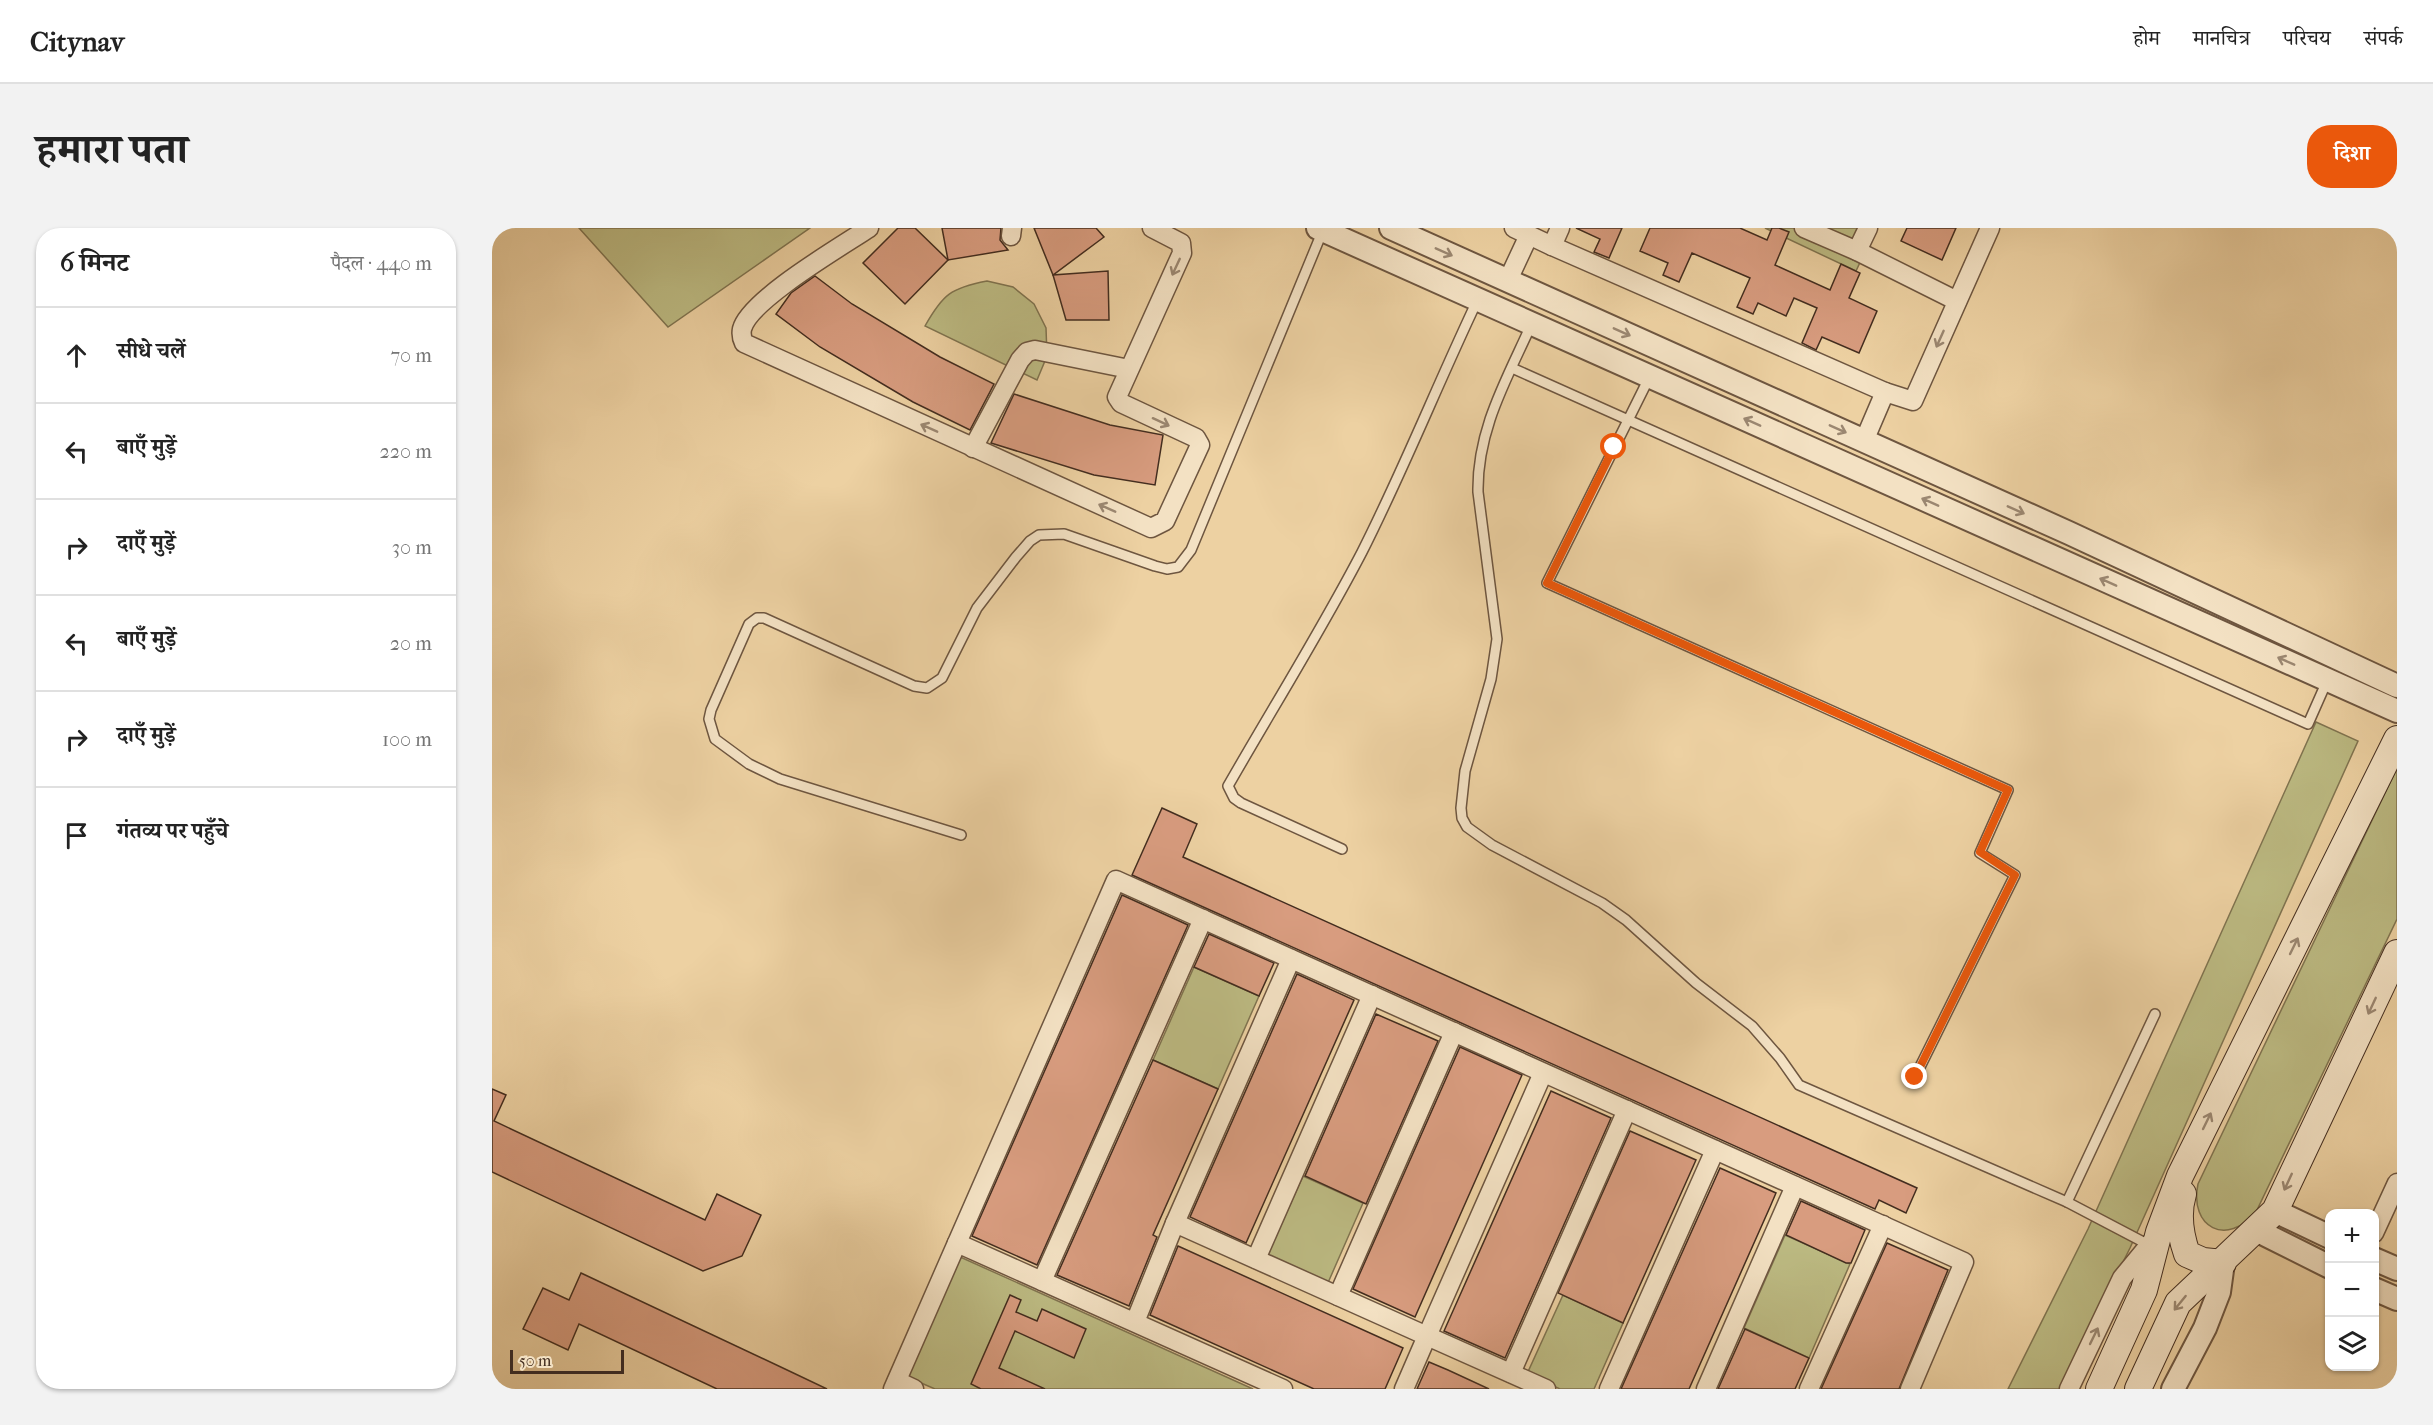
<!DOCTYPE html>
<html lang="hi">
<meta charset="utf-8">
<style>
:root{--surface:#fff;--page:#f2f2f2;--text:#222;--muted:#767676;--line:#e0e0e0;--accent:#ea580c}
body{margin:0;font-family:"IM FELL French Canon","Noto Serif Devanagari",serif;background:var(--page);color:var(--text)}
.controls{position:absolute;right:18px;bottom:18px;display:grid;overflow:hidden;border-radius:12px;box-shadow:0 2px 4px #0004}
.controls button{width:54px;height:54px;display:grid;place-items:center;padding:0;border:0;border-bottom:2px solid var(--line);background:var(--surface);color:var(--text);font:30px sans-serif}
.scale{position:absolute;left:18px;bottom:15px;width:114px;box-sizing:border-box;padding-left:6px;border:3px solid #432d1f;border-top:0;font-size:16px;line-height:21px;white-space:nowrap;color:#432d1f;-webkit-text-stroke:4px #f3e1c3;paint-order:stroke}
.stop{position:absolute;width:18px;height:18px;margin:-14px;border:4px solid #ea580c;border-radius:50%;background:#fff}
.stop.end{background:#ea580c;border-color:#fff;box-shadow:0 2px 6px #0008}
.list{margin:0;padding:0;list-style:none}
h2{display:flex;justify-content:space-between;align-items:center;height:78px;margin:0;padding:0 24px;font-size:26px}
h2 small{font-size:20px;font-weight:400;color:var(--muted)}
.list li{display:grid;grid-template-columns:39px 1fr auto;gap:18px;align-items:center;box-sizing:border-box;height:96px;padding:0 24px;border-top:2px solid var(--line)}
.list b{display:block;font-size:22px;white-space:nowrap}
.list em{font-size:20px;font-style:normal;color:var(--muted)}
.icon{flex:none;width:33px;height:33px;fill:none;stroke:currentColor;stroke-width:2;stroke-linecap:round;stroke-linejoin:round}
.map{position:relative;flex:none;width:1905px;height:1161px;overflow:hidden;border-radius:24px}
header{display:flex;align-items:center;gap:36px;box-sizing:border-box;height:84px;padding:0 30px;background:var(--surface);border-bottom:2px solid var(--line)}
header strong{font-size:28px}
nav{display:flex;gap:33px;margin-inline-start:auto;font-size:21px}
.intro{display:flex;align-items:center;justify-content:space-between;box-sizing:border-box;height:144px;padding:0 36px}
h1{margin:0;font-size:42px}
.button{padding:15px 27px;border-radius:24px;background:var(--accent);color:#fff;font-size:21px;font-weight:700}
main{display:flex;gap:36px;padding:0 36px}
aside{flex:1;background:var(--surface);border-radius:24px;box-shadow:0 2px 4px #0004}
.map>svg:first-child{display:block}
.green{fill:#bcba82;stroke:#807450;stroke-width:1.5}
.building{fill:#d89c7f;stroke:#432d1f;stroke-width:1.5}
.lines{fill:none;stroke-linecap:round;stroke-linejoin:round}
.service-casing{stroke:#6e5640;stroke-width:12}
.minor-casing{stroke:#6e5640;stroke-width:21}
.tertiary-casing{stroke:#6e5640;stroke-width:26}
.secondary-casing{stroke:#432d1f;stroke-width:28}
.service{stroke:#f3e1c3;stroke-width:9}
.minor{stroke:#f3e1c3;stroke-width:18}
.tertiary{stroke:#f3e1c3;stroke-width:22}
.secondary{stroke:#f3e1c3;stroke-width:26}
.oneway{stroke:#9b8771}
.route{stroke:#ea580c;stroke-width:8}
</style>
<header>
<strong>Citynav</strong>
<nav><a>होम</a><a>मानचित्र</a><a>परिचय</a><a>संपर्क</a></nav>
</header>
<div class="intro"><h1>हमारा पता</h1><a class="button">दिशा</a></div>
<main>
<aside>
<h2>6 मिनट<small>पैदल · 440 m</small></h2>
<ul class="list">
<li><svg class="icon" aria-label="ahead" viewBox="0 0 24 24"><path d="M12 20V5M6 11l6-6 6 6"/></svg><div><b>सीधे चलें</b></div><em>70 m</em></li>
<li><svg class="icon" aria-label="left" viewBox="0 0 24 24"><path d="M17 20v-9H6M10 6l-5 5 5 5"/></svg><div><b>बाएँ मुड़ें</b></div><em>220 m</em></li>
<li><svg class="icon" aria-label="right" viewBox="0 0 24 24"><path d="M7 20v-9h11M14 6l5 5-5 5"/></svg><div><b>दाएँ मुड़ें</b></div><em>30 m</em></li>
<li><svg class="icon" aria-label="left" viewBox="0 0 24 24"><path d="M17 20v-9H6M10 6l-5 5 5 5"/></svg><div><b>बाएँ मुड़ें</b></div><em>20 m</em></li>
<li><svg class="icon" aria-label="right" viewBox="0 0 24 24"><path d="M7 20v-9h11M14 6l5 5-5 5"/></svg><div><b>दाएँ मुड़ें</b></div><em>100 m</em></li>
<li><svg class="icon" aria-label="arrive" viewBox="0 0 24 24"><path d="M6 21V4h12l-3 4 3 4H6"/></svg><div><b>गंतव्य पर पहुँचे</b></div></li>
</ul>
</aside>
<div class="map">
<svg width="1905" height="1161" viewBox="0 0 1905 1161">
<rect width="100%" height="100%" fill="#edd1a2"/>
<filter id="stains"><feTurbulence type="fractalNoise" baseFrequency=".00333" numOctaves="4"/><feColorMatrix values="0 0 0 0 .2 0 0 0 0 .09 0 0 0 0 .02 0 0 0 .5 -.17"/></filter>
<radialGradient id="worn" r=".72"><stop offset=".6" stop-color="#630" stop-opacity="0"/><stop offset="1" stop-color="#630" stop-opacity=".3"/></radialGradient>
<!-- green -->
<g class="green">
<polygon points="87,0 318,0 176,99"/>
<polygon points="1273,0 1384,0 1364,43"/>
<path d="M495,53L521,59L542,76L554,100L555,128L545,152L433,98C451,66 459,60 495,53Z"/>
<polygon points="1824,494 1866,513 1638,1020 1568,1161 1516,1161 1596,1001"/>
<path d="M1905,540V691L1764,984C1735,1019 1697,1000 1706,956Z"/>
<polygon points="702,739 767,768 726,861 661,832"/>
<polygon points="811,948 871,975 835,1057 774,1030"/>
<polygon points="1293,1007 1358,1036 1317,1130 1252,1100"/>
<polygon points="466,1028 761,1161 443,1161 413,1148"/>
<polygon points="1071,1067 1131,1095 1102,1161 1068,1161 1035,1146"/>
</g>
<!-- building -->
<g class="building">
<polygon points="406,0 423,0 456,32 413,76 371,35"/>
<polygon points="450,0 509,0 508,12 516,22 456,32"/>
<polygon points="542,0 604,0 612,9 561,47"/>
<polygon points="1084,0 1130,0 1117,30 1102,24 1108,11"/>
<polygon points="1158,0 1248,0 1275,12 1280,0 1287,0 1297,4 1283,37 1338,62 1349,36 1368,45 1357,70 1385,83 1367,125 1330,109 1324,122 1310,115 1325,80 1302,70 1294,88 1266,75 1261,86 1245,79 1258,50 1200,25 1187,54 1171,47 1176,35 1148,23"/>
<polygon points="1415,0 1464,0 1450,32 1409,13"/>
<polygon points="616,43 617,92 574,92 561,47"/>
<polygon points="323,48 360,76 448,129 502,156 478,202 421,174 328,119 284,86 299,65"/>
<polygon points="522,166 618,197 671,207 663,257 602,247 499,215"/>
<polygon points="670,580 705,596 691,629 1425,960 1414,985 1387,972 1383,981 640,647"/>
<polygon points="630,667 696,697 545,1037 480,1008"/>
<polygon points="717,706 782,735 767,768 702,739"/>
<polygon points="805,746 862,772 754,1015 698,989"/>
<polygon points="884,786 946,813 874,976 813,948"/>
<polygon points="968,819 1030,847 923,1089 861,1061"/>
<polygon points="661,832 726,861 661,1007 665,1009 637,1078 565,1047"/>
<polygon points="0,861 14,867 2,893 213,992 225,966 269,987 250,1028 211,1043 0,944"/>
<polygon points="1059,863 1119,890 1013,1130 952,1103"/>
<polygon points="1138,903 1204,932 1131,1095 1066,1065"/>
<polygon points="1228,940 1284,965 1278,979 1197,1161 1129,1161"/>
<polygon points="1309,973 1373,1002 1359,1035 1354,1035 1294,1007"/>
<polygon points="1395,1015 1456,1042 1407,1161 1329,1161"/>
<polygon points="686,1018 911,1120 893,1161 822,1161 658,1087"/>
<polygon points="89,1045 293,1141 335,1161 225,1161 87,1096 76,1122 31,1101 51,1060 77,1072"/>
<polygon points="518,1067 529,1072 524,1084 545,1093 550,1081 594,1101 582,1130 523,1103 507,1140 553,1161 489,1161 479,1156"/>
<polygon points="1253,1101 1317,1130 1303,1161 1226,1161"/>
<polygon points="937,1134 956,1142 997,1161 925,1161"/>
</g>
<g class="lines">
<!-- service casing -->
<g class="service-casing">
<g id="service">
<path d="M1040,95C1015,151 985,201 986,264L1005,411L999,451L973,543L969,580L970,590L975,599L1000,617L1110,675L1134,692L1204,755L1260,798L1288,830L1307,857L1575,974L1657,1017"/>
<polyline points="1020,140 1816,496 1835,453"/>
<polyline points="1158,148 1055,355 1516,562 1488,625 1523,647 1423,849"/>
<polyline points="469,607 288,551 257,536 223,511 217,491 219,482 257,396 265,390 272,390 422,458 435,460 450,450 485,380 524,329 538,313 547,307 572,306 663,338 675,341 686,339 699,322 831,2"/>
<path d="M850,621L749,575L742,570L736,558C780,481 829,403 870,324C912,241 946,155 986,71"/>
<polyline points="1575,974 1663,786"/>
</g>
</g>
<!-- minor casing -->
<g class="minor-casing">
<g id="minor">
<path d="M377,0C350,18 257,72 250,101C249,106 250,111 252,115L659,300L673,293L708,217L704,210L629,175L625,169L690,25L689,15L660,0"/>
<polyline points="1022,0 1060,18 1068,0"/>
<polyline points="1312,0 1365,23 1465,73"/>
<polyline points="519,8 520,0"/>
<polyline points="1060,18 1393,164"/>
<polyline points="1365,23 1376,0"/>
<polyline points="1016,52 1037,7"/>
<polyline points="1372,213 1393,164 1421,173 1498,0"/>
<polyline points="481,220 528,132 535,124 543,122 637,141"/>
<polyline points="1051,845 935,1108 1054,1161"/>
<polyline points="683,995 799,731"/>
<polyline points="1882,1005 1905,955"/>
<polyline points="465,1015 791,1161"/>
<polyline points="764,1031 880,767"/>
<polyline points="550,1053 711,691"/>
<polyline points="846,1068 962,804"/>
<polyline points="643,1094 683,995 935,1108 912,1161"/>
<polyline points="1019,1145 1135,882"/>
<polyline points="405,1153 422,1161"/>
<polyline points="401,1161 624,652 1472,1034 1418,1161"/>
<polyline points="1117,1161 1223,922"/>
<polyline points="1214,1161 1303,958"/>
<polyline points="1317,1161 1391,997"/>
<polyline points="1577,1161 1630,1050 1663,1010"/>
</g>
</g>
<!-- tertiary casing -->
<g class="tertiary-casing">
<g id="tertiary">
<polyline points="826,0 1905,483"/>
<polyline points="899,0 1577,305 1905,458"/>
<polyline points="1783,983 1838,1009"/>
<polyline points="1764,1002 1838,1039"/>
<polyline points="1882,1031 1905,1041"/>
<polyline points="1882,1061 1905,1071"/>
<polyline points="1681,1161 1713,1100 1727,1064 1731,1035"/>
</g>
</g>
<!-- secondary casing -->
<g class="secondary-casing">
<g id="secondary">
<path d="M1691,966C1685,986 1688,1006 1695,1026L1711,1033L1731,1035"/>
<polyline points="1607,1161 1652,1062 1667,1004 1688,948 1905,511"/>
<polyline points="1646,1161 1686,1075 1783,983 1905,725"/>
</g>
</g>
<!-- service -->
<use href="#service" class="service"/>
<!-- minor -->
<use href="#minor" class="minor"/>
<!-- tertiary -->
<use href="#tertiary" class="tertiary"/>
<!-- secondary -->
<use href="#secondary" class="secondary"/>
</g>
<!-- one-way arrows -->
<defs><path id="oneway-shaft" d="M-6 0H5M1.5-3L5.5 0L1.5 3" fill="none" stroke-width="1.6" stroke-linecap="round" stroke-linejoin="round" transform="scale(1.5)"/></defs>
<g class="oneway">
<use href="#oneway-shaft" transform="translate(952 24) rotate(24)"/>
<use href="#oneway-shaft" transform="translate(684 39) rotate(115)"/>
<use href="#oneway-shaft" transform="translate(1130 104) rotate(24)"/>
<use href="#oneway-shaft" transform="translate(1448 111) rotate(114)"/>
<use href="#oneway-shaft" transform="translate(669 194) rotate(25)"/>
<use href="#oneway-shaft" transform="translate(1260 194) rotate(-156)"/>
<use href="#oneway-shaft" transform="translate(437 200) rotate(-156)"/>
<use href="#oneway-shaft" transform="translate(1346 201) rotate(24)"/>
<use href="#oneway-shaft" transform="translate(1438 274) rotate(-156)"/>
<use href="#oneway-shaft" transform="translate(615 280) rotate(-156)"/>
<use href="#oneway-shaft" transform="translate(1524 282) rotate(24)"/>
<use href="#oneway-shaft" transform="translate(1616 354) rotate(-156)"/>
<use href="#oneway-shaft" transform="translate(1794 433) rotate(-156)"/>
<use href="#oneway-shaft" transform="translate(1802 718) rotate(-64)"/>
<use href="#oneway-shaft" transform="translate(1880 778) rotate(115)"/>
<use href="#oneway-shaft" transform="translate(1715 893) rotate(-64)"/>
<use href="#oneway-shaft" transform="translate(1796 954) rotate(115)"/>
<use href="#oneway-shaft" transform="translate(1688 1075) rotate(129)"/>
<use href="#oneway-shaft" transform="translate(1602 1108) rotate(-64)"/>
</g>
<g class="lines">
<!-- route -->
<polyline class="route" points="1122,219 1055,355 1516,562 1488,624 1523,647 1423,849"/>
</g>
<rect width="100%" height="100%" filter="url(#stains)"/>
<rect width="100%" height="100%" fill="url(#worn)"/>
</svg>
<div class="controls">
<button>+</button>
<button>−</button>
<button><svg class="icon" aria-label="layers" viewBox="0 0 24 24"><path d="M12 4l9 5-9 5-9-5zM3 14l9 5 9-5"/></svg></button>
</div>
<div class="scale">50 m</div>
<div class="stop" style="left:1122px;top:219px"></div>
<div class="stop end" style="left:1423px;top:849px"></div>
</div>
</main>
